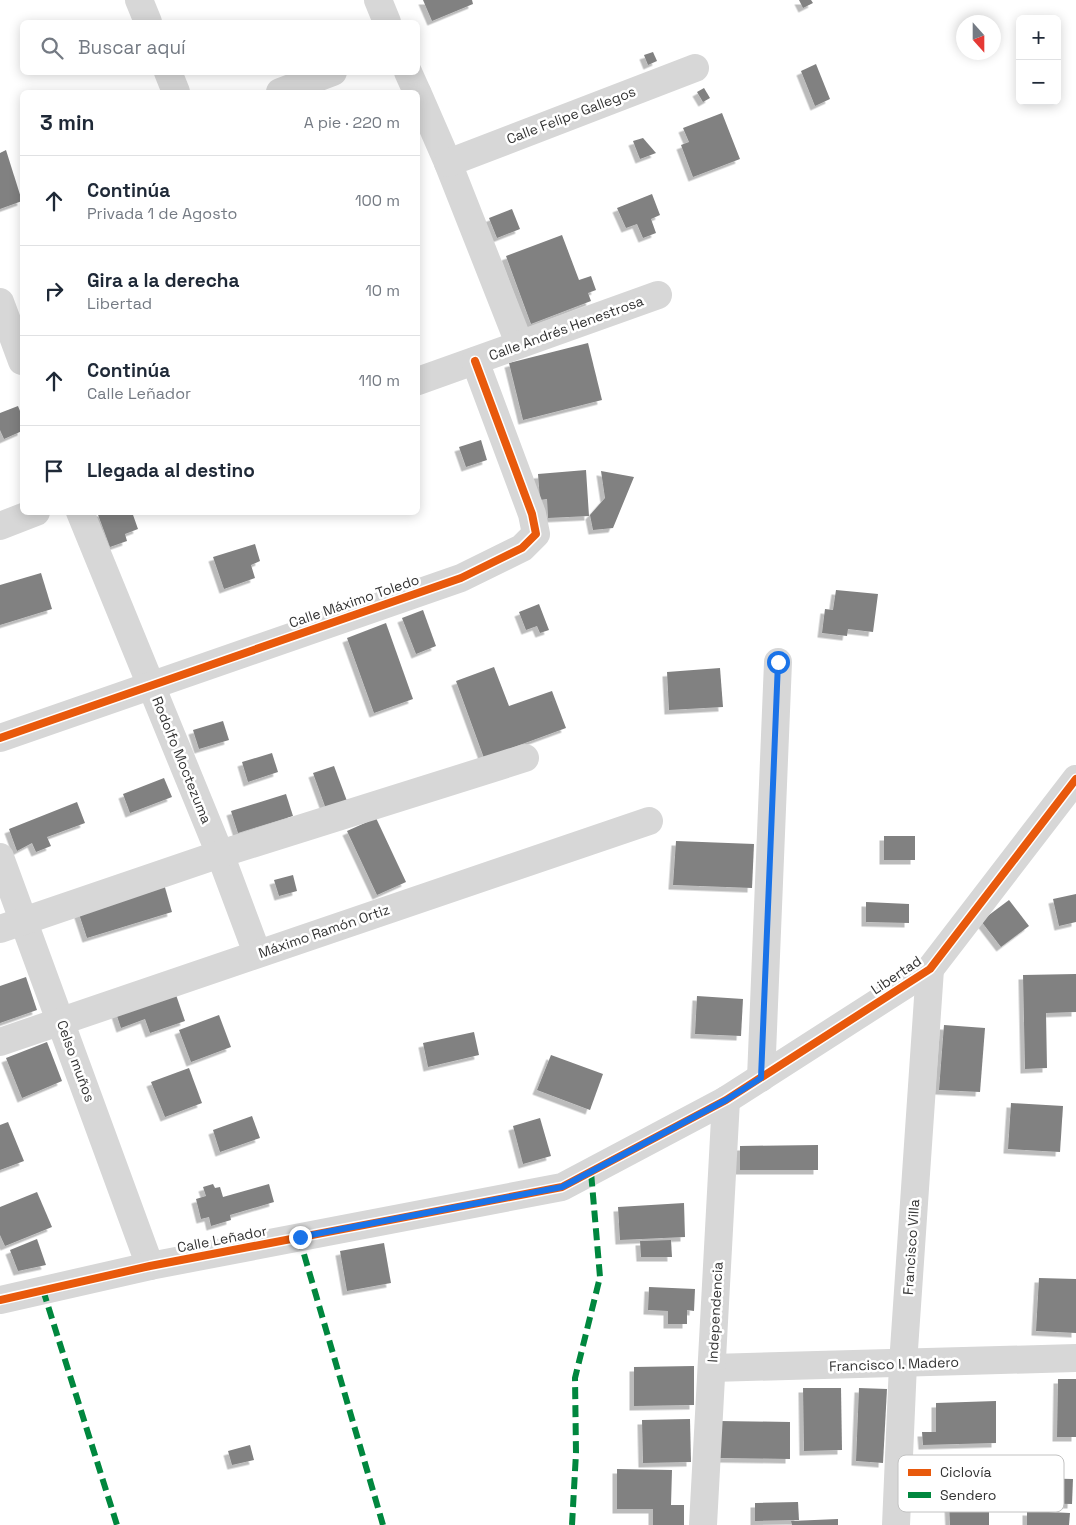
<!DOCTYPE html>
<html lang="es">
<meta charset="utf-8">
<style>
:root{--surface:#fff;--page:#f6f6f7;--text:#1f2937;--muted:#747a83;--line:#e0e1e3}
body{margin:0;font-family:"Space Grotesk",sans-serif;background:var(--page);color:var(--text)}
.controls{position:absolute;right:15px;top:15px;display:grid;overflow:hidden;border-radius:8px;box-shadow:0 2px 12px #0003}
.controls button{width:45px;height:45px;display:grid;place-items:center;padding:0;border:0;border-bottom:1px solid var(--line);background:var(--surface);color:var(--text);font:25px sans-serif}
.compass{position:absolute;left:956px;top:15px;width:45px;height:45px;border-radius:50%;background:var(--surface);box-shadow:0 2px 12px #0003;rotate:159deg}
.stop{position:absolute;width:15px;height:15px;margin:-11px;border:4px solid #1a73e8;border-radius:50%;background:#fff}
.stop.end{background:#1a73e8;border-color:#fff;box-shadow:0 1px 5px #0008}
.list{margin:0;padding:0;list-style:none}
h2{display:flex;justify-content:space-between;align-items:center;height:65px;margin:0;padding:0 20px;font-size:21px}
h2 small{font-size:16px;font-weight:400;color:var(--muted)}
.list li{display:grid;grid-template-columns:32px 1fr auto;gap:15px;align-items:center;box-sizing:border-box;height:90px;padding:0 20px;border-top:1px solid var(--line)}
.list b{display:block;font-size:19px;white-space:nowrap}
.list p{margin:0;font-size:16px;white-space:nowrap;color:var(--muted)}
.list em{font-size:16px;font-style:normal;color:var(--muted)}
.icon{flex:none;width:28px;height:28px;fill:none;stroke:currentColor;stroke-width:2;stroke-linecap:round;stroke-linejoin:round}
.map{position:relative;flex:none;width:1076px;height:1525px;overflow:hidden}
.search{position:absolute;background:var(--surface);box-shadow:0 2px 12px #0003;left:20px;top:20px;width:400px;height:55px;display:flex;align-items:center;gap:12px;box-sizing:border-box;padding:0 18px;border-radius:8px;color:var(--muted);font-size:19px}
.panel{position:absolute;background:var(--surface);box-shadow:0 2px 12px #0003;left:20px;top:90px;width:400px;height:425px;border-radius:8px}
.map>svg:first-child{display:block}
.building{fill:#818181;filter:url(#shadow)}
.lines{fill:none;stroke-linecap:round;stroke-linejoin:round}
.minor{stroke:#d7d7d7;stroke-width:28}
.quiet{stroke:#00873e;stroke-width:6;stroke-dasharray:12 6;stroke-linecap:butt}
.cycleway-casing{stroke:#fff;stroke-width:11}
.cycleway{stroke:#e8590c;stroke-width:8}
.route{stroke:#1a73e8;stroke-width:6}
.labels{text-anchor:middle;stroke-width:5;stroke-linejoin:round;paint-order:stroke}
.street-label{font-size:14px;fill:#333;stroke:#fff}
.key{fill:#fff;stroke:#c2c2c2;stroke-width:1}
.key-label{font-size:14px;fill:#333}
</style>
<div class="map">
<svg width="1076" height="1525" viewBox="0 0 1076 1525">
<defs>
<filter id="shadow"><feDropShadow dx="-4.5" dy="4.5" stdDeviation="0" flood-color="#0004"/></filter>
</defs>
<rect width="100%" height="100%" fill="#fff"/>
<!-- building -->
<g class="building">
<polygon points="423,0 472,0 473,4 432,21"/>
<polygon points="799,0 811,0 813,3 803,8"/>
<polygon points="653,52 657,61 648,65 644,55"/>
<polygon points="816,64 830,99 815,106 801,71"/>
<polygon points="704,88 710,98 703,102 697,92"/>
<polygon points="722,113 740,159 693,177 681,145 689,142 683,128"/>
<polygon points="643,138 656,153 640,159 633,141"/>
<polygon points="6,150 22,201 0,209 0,153"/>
<polygon points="652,194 660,215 651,219 656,233 643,238 637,224 626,228 617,208"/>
<polygon points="512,209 520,229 497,238 489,218"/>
<polygon points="562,235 579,280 591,276 596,290 588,293 591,301 531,324 506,256"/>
<polygon points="588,343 602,400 523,420 509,363"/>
<polygon points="18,406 22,416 22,431 4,439 0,430 0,413"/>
<polygon points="481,440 487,460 466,467 459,447"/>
<polygon points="586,470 589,516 548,518 547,499 540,500 538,474"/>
<polygon points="601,471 634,477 613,528 593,530 590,515 605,498"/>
<polygon points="97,512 132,512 138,529 125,534 127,541 110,547"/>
<polygon points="255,544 260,561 251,565 255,578 224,589 213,557"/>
<polygon points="41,573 52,609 0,625 0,585"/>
<polygon points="836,590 878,594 873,632 848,629 847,636 822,633 825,609 833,610"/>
<polygon points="539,604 549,630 540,633 537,626 526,630 519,612"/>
<polygon points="423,610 436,646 416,654 402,618"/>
<polygon points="386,623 413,699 374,713 347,638"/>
<polygon points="494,667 509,706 552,691 566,728 484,758 456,681"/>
<polygon points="720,668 723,707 669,710 667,672"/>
<polygon points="223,721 229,740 199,749 193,730"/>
<polygon points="272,753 278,772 248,782 242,762"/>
<polygon points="334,766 347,801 326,809 313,773"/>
<polygon points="164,778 172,797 130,813 123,794"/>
<polygon points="286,794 293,816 238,833 231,811"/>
<polygon points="77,802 85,823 47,837 51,846 36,852 32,843 17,851 9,829"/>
<polygon points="376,818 406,882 377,895 347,831"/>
<rect x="884" y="836" width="31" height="24"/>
<polygon points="676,841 754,844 752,888 673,885"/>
<polygon points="293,875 297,891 279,896 274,880"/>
<polygon points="164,884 172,912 87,938 78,911"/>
<polygon points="1076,894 1076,922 1059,926 1053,899"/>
<polygon points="1009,900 1029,926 1001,947 981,921"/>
<polygon points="866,902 909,904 909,923 866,922"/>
<polygon points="1076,974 1076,1012 1046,1013 1047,1068 1025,1069 1023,975"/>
<polygon points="26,977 37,1010 0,1023 0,986"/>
<polygon points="174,989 185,1021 150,1033 145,1019 121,1028 115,1010"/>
<polygon points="697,996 743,999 741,1036 695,1034"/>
<polygon points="219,1015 231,1047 191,1062 179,1030"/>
<polygon points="944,1025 985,1028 980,1092 939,1090"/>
<polygon points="474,1032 479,1055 428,1067 423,1043"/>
<polygon points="47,1042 62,1081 22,1098 6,1058"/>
<polygon points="551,1055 603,1074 590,1110 537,1090"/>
<polygon points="189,1068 202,1103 165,1117 151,1082"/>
<polygon points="1011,1103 1063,1106 1060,1152 1008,1149"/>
<polygon points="252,1116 260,1138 220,1152 213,1130"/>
<polygon points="540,1118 551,1156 523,1164 513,1126"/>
<polygon points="8,1122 24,1161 0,1170 0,1125"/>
<polygon points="818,1145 818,1170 740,1170 740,1146"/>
<polygon points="213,1184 215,1188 220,1187 223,1197 269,1184 274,1202 230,1215 231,1220 211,1226 209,1217 201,1219 196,1199 206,1196 203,1187"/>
<polygon points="37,1192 52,1227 5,1246 0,1235 0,1207"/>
<polygon points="684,1203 685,1237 620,1240 618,1207"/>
<polygon points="37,1239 46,1265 18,1271 10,1250"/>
<polygon points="671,1240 672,1257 641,1257 640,1241"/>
<polygon points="384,1243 391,1283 347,1291 340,1251"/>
<polygon points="1039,1278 1076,1279 1076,1333 1036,1331"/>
<polygon points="649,1287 695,1289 694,1311 687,1310 687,1324 668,1324 668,1311 648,1310"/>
<polygon points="694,1366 694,1405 634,1406 634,1367"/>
<polygon points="1058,1379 1076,1379 1076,1437 1057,1437"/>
<polygon points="803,1388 841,1388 842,1450 804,1451"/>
<polygon points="859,1388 887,1389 883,1463 856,1461"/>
<polygon points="996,1401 996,1443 923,1445 922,1432 936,1432 936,1403"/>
<polygon points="690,1419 691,1462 643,1463 642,1420"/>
<polygon points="719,1421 790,1422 790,1459 719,1458"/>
<polygon points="250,1445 254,1460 232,1465 228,1451"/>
<polygon points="617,1469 672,1470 671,1505 684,1505 684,1525 653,1525 653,1509 617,1509"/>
<polygon points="1026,1478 1073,1479 1072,1504 1025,1503"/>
<polygon points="798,1502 799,1520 755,1521 755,1503"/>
<polygon points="949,1504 989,1504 989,1525 950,1525"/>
<polygon points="1027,1511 1070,1513 1069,1525 1027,1525"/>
<polygon points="838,1519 838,1525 792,1525 791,1521"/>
</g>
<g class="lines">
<!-- minor -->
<g class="minor">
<polyline points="139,0 148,22"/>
<polyline points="378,0 387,22"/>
<polyline points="168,72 176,92"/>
<polyline points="408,72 417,92"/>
<polyline points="280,92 333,72"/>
<polyline points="418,94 448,163 519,343"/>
<polyline points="448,163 695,68"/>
<polyline points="0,302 22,361"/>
<polyline points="418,381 658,295"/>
<polyline points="80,512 220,854 257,953"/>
<polyline points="0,526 36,512"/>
<polyline points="0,738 461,578 522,548 536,534 532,514 475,361"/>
<polyline points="0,857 150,1266"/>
<polyline points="0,929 220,854 525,758"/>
<polyline points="0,1042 649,821"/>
<polyline points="761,1078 778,662"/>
<polyline points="0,1300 150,1266 562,1187 726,1100 930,969 1076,779"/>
<polyline points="712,1368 1076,1358"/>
<polyline points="703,1525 726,1100"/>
<polyline points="896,1525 903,1364 930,969"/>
</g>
<!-- quiet -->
<g class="quiet">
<polyline points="299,1237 383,1525"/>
<polyline points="43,1290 117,1525"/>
<polyline points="572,1525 576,1453 575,1378 600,1277 591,1172"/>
</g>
<!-- cycleway casing -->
<g class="cycleway-casing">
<g id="cycleway">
<polyline points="0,738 461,578 522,548 536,534 532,514 475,361"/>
<polyline points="0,1300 150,1266 562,1187 726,1100 930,969 1076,779"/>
</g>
</g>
<!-- cycleway -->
<use href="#cycleway" class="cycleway"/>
</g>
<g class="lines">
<!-- route -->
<polyline class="route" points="300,1237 562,1187 726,1100 761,1078 778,662"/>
</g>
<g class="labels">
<!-- street labels -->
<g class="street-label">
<text transform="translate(571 115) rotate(-21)" y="5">Calle Felipe Gallegos</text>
<text transform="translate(566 328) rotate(-20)" y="5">Calle Andrés Henestrosa</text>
<text transform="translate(354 601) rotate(-19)" y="5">Calle Máximo Toledo</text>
<text transform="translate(182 760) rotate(68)" y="5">Rodolfo Moctezuma</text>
<text transform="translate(324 931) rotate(-19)" y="5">Máximo Ramón Ortiz</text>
<text transform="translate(896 975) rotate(-34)" y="5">Libertad</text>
<text transform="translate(76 1061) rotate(70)" y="5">Celso muños</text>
<text transform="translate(222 1239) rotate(-11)" y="5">Calle Leñador</text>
<text transform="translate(911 1247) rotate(-86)" y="5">Francisco Villa</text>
<text transform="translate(715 1312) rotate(-87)" y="5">Independencia</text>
<text transform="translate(894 1364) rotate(-2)" y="5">Francisco I. Madero</text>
</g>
</g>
<!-- legend -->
<rect x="898" y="1455" width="166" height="57" rx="8" class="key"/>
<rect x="908" y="1469" width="23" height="7" fill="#e8590c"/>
<rect x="908" y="1492" width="23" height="6" fill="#00873e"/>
<g class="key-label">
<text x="940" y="1477">Ciclovía</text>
<text x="940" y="1500">Sendero</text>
</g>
</svg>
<div class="controls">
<button>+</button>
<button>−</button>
</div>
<svg class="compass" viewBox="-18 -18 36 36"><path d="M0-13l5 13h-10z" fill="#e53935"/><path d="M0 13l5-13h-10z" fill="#747a83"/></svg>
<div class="stop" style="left:778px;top:662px"></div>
<div class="stop end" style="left:300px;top:1237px"></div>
<div class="search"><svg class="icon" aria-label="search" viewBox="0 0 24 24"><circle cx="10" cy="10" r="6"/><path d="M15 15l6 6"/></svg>Buscar aquí</div>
<section class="panel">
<h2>3 min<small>A pie · 220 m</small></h2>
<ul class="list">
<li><svg class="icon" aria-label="ahead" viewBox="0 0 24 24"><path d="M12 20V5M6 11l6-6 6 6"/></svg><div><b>Continúa</b><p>Privada 1 de Agosto</p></div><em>100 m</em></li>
<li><svg class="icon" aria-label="right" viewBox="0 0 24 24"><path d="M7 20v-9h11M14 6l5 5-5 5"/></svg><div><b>Gira a la derecha</b><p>Libertad</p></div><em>10 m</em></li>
<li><svg class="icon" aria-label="ahead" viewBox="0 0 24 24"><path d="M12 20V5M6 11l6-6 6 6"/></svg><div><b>Continúa</b><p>Calle Leñador</p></div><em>110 m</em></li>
<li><svg class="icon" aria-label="arrive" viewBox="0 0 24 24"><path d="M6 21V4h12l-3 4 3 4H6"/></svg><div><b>Llegada al destino</b></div></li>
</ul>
</section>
</div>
